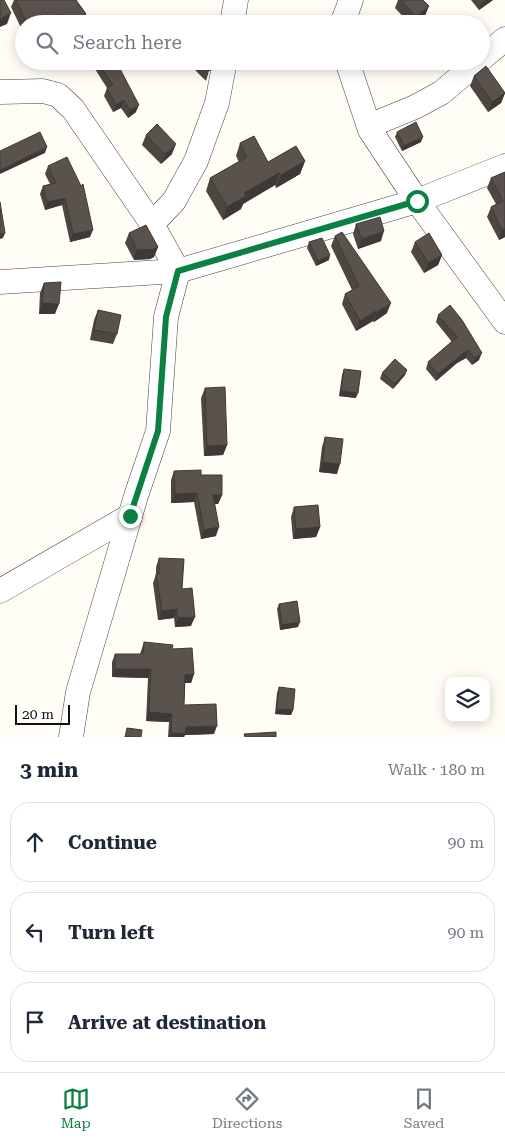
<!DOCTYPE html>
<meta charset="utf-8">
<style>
:root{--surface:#fff;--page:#f2f2f3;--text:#1f2937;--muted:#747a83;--line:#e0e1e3;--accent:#0b8043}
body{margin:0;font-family:"Roboto Serif",serif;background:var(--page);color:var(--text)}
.controls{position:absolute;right:15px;bottom:15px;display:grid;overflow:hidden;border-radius:10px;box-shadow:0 2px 12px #0003}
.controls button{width:45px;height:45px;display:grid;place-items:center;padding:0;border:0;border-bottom:1px solid var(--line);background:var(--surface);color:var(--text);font:25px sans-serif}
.scale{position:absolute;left:15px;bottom:12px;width:55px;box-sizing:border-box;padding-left:5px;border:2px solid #111;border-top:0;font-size:14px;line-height:18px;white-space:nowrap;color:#111;-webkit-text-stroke:4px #fff;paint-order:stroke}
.stop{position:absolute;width:15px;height:15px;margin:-11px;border:4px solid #0b8043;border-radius:50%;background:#fff}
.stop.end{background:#0b8043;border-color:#fff;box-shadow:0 1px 5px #0008}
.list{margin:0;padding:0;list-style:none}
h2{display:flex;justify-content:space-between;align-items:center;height:65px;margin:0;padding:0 20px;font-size:21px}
h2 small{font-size:16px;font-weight:400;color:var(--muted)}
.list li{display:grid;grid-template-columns:32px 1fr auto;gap:15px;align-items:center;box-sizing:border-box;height:80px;margin:0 10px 10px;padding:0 10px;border:1px solid var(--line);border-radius:20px}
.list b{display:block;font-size:19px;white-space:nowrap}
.list em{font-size:16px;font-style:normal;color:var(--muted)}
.icon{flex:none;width:28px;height:28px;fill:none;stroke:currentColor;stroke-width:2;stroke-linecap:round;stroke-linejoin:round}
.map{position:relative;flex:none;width:505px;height:737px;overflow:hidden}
.search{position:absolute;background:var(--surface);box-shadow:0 2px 12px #0003;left:15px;right:15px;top:15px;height:55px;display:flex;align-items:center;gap:12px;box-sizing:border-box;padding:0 18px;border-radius:28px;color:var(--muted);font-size:19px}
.sheet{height:335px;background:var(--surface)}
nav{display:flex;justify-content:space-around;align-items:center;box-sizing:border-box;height:70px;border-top:1px solid var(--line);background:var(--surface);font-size:14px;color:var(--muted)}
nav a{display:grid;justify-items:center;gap:2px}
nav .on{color:var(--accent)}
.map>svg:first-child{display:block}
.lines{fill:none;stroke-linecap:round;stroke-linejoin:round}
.minor-casing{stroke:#444;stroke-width:25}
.minor{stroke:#fff;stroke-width:24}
.wall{fill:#4d4742}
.shaded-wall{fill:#3f3936}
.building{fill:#5a524d;stroke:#3f3936}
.route{stroke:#0b8043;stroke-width:6}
</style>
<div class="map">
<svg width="505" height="737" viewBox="0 0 505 737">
<rect width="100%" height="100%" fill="#fffdf5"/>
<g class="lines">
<!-- minor casing -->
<g class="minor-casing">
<g id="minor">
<polyline points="232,24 236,0"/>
<polyline points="342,24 351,0"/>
<polyline points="481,59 505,39"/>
<polyline points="347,61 370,130 417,201 505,322"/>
<polyline points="0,92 43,91 58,95 73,109 152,224 178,271 166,317 158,431 136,496 78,692 71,737"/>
<polyline points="369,126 415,107 441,93 479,61"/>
<polyline points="152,224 174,201 196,161 217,103 225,61"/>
<polyline points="0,282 178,271 417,201 505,166"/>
<polyline points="0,591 130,516"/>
</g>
</g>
<!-- minor -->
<use href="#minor" class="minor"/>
</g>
<!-- wall -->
<g class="wall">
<polygon points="14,0 76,0 86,14 82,24 24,24 24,34 11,7"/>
<polygon points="398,0 423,0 425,16 416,24 410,24 395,8"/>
<polygon points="471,0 493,0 479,10"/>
<polygon points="97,61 136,112 128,118 121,108 113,112 104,96 107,88 95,69"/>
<polygon points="139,61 147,61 142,65"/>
<polygon points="186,61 212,61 206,81"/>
<polygon points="474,76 505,93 501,103 488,112 470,86"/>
<polygon points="397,132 421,142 402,151 395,137"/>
<polygon points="146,135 172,154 161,164 142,145"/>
<polygon points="240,143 268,162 305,161 300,174 276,188 275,185 243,204 241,209 223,220 206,191 210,178 239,162 236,156"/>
<polygon points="48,166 90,237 70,242 62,205 45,210 40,194 43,186 50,184 45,174"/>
<polygon points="505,172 505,237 499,240 487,217 491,207 496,204 487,188 491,178"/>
<polygon points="356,224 381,241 358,249 353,234"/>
<polygon points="129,233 158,247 154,257 150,259 134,260 125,243"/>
<polygon points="335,236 387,313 374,322 373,321 356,331 342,304 345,294 352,290 331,246"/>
<polygon points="309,242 329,260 316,266 307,248"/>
<polygon points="415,242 442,255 438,265 424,273 411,252"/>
<polygon points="44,283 55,314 39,314 40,293"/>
<polygon points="98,310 117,334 113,344 90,340 94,320"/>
<polygon points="438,315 479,360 472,365 466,358 457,363 436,381 426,369 428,362 452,342 436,322"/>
<polygon points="344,369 356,398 339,396 342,375"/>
<polygon points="382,373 405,375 393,389 380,379"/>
<polygon points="205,388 227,445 223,455 204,456 201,398"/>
<polygon points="325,437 337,474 319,472 322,447"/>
<polygon points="174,471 201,475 222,495 218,504 215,504 216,536 201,539 194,502 171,503 171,480"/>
<polygon points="294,507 320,527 316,537 293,539 291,517"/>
<polygon points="159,558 182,589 191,626 175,627 174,618 158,620 153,583 156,574 156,567"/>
<polygon points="279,604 298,627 280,630 277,609"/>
<polygon points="144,642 172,649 194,674 191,683 185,683 184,705 214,734 185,735 184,737 168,737 169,722 146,721 148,678 112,677 112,662 115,654 140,654"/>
<polygon points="279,687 293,710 291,715 275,714 277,693"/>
</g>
<!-- shaded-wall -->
<g class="shaded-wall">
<polygon points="485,0 493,0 479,10 482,2"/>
<polygon points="429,6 425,16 416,24 414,24 416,17"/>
<polygon points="11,13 7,24 0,27 0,19"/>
<polygon points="86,14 82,24 70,24"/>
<polygon points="60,15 57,24 47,24 48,21"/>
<polygon points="46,17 43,24 30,24"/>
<polygon points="505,93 501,103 488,112 492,102"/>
<polygon points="124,100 121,108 113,112 116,105"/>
<polygon points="139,105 136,112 128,118 130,110"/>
<polygon points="423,137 421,142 402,151 404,146"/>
<polygon points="176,144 172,154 161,164 165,154"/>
<polygon points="47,147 45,153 0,174 0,170"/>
<polygon points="305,161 300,174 276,188 281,175"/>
<polygon points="279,173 275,185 243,204 241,209 223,220 227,207 244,193"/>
<polygon points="65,198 62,205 45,210 47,202"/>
<polygon points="505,229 505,237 499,240 502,230"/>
<polygon points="93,230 90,237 70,242 73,234"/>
<polygon points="384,231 381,241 358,249 362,239"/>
<polygon points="5,233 3,238 0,239 0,234"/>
<polygon points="158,247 154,257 150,259 134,260 137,250"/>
<polygon points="330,255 329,260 316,266 318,261"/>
<polygon points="442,255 438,265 424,273 428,263"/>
<polygon points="42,303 59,304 55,314 39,314"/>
<polygon points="391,303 387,313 374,322 377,312"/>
<polygon points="376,311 373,321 356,331 360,321"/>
<polygon points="468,350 466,358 457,363 436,381 438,374 460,356"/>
<polygon points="482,353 479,360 472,365 475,358"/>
<polygon points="407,370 405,375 393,389 395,384"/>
<polygon points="341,391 358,393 356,398 339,396"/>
<polygon points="227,445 223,455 204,456 207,446"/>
<polygon points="323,462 340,464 337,474 319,472"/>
<polygon points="197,493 194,502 171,503 175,494"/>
<polygon points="213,495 222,495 218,504 210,504"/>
<polygon points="219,527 216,536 201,539 204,530"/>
<polygon points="320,527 316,537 293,539 296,529"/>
<polygon points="177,609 174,618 158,620 162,611"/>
<polygon points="195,617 191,626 175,627 178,618"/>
<polygon points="300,622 298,627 280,630 282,625"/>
<polygon points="115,669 151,669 148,678 112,677"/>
<polygon points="194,674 191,683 182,683 185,675"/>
<polygon points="277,709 293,710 291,715 275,714"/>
<polygon points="149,712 172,714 169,722 146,721"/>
<polygon points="217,726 214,734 185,735 184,737 170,737 171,733 186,727"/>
</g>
<!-- building -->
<g class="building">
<polygon points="0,0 4,0 11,13 0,19"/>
<polygon points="16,0 76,0 86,14 70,24 64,24 60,15 48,21 46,17 30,24 27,24"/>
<polygon points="401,0 423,0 429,6 416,17"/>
<polygon points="97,61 115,61 119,67 139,105 130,110 124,100 116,105 107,88 113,85"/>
<polygon points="200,61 212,61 210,71"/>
<polygon points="486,66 505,93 492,102 474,76"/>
<polygon points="416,122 423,137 404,146 397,132"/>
<polygon points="157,124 176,144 165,154 146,135"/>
<polygon points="40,132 47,147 0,170 0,151"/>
<polygon points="254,136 268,162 296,146 305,161 281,175 279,173 244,193 246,196 227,207 210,178 247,157 240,143"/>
<polygon points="67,157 81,186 83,184 93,230 73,234 65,198 47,202 43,186 56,183 48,166"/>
<polygon points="505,172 505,229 502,230 491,207 503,201 491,178"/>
<polygon points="0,202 5,233 0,234"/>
<polygon points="380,217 384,231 362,239 356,224"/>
<polygon points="146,225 158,247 154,249 137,250 129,233"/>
<polygon points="342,232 391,303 377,312 376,311 360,321 345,294 359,286 335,236"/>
<polygon points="429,233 442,255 428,263 415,242"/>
<polygon points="322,238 330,255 318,261 309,242"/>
<polygon points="61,282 59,304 42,303 44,283"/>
<polygon points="450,305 462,320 482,353 475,358 468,350 460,356 438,374 428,362 457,337 438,315"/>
<polygon points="98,310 121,315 117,334 94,330"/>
<polygon points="395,359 407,370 395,384 382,373"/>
<polygon points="344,369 361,371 358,393 341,391"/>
<polygon points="225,387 227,445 207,446 205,388"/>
<polygon points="325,437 343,439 340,464 323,462"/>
<polygon points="201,470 201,475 222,475 222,495 213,495 219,527 204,530 197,493 175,494 174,471"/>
<polygon points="318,505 320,527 296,529 294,507"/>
<polygon points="159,558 184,559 182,589 192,588 195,617 178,618 177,609 162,611 156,574 159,574"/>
<polygon points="297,601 300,622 282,625 279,604"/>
<polygon points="144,642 173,645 172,649 192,648 194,674 185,675 184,705 216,704 217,726 186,727 185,734 171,733 172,714 149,712 151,669 115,669 115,654 143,654"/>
<polygon points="279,687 295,689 293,710 277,709"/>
<polygon points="127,728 142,730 141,737 125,737"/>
<polygon points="276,732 276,737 245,737 244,734"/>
</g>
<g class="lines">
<!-- route -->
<polyline class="route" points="130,516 158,431 166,317 178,271 417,201"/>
</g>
</svg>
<div class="controls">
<button><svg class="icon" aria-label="layers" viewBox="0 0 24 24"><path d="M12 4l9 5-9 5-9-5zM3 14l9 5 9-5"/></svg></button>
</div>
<div class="scale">20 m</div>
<div class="stop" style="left:417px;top:201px"></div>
<div class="stop end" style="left:130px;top:516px"></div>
<div class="search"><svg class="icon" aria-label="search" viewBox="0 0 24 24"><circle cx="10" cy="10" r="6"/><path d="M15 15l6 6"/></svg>Search here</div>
</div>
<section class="sheet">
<h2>3 min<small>Walk · 180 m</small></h2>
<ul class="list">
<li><svg class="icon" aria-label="ahead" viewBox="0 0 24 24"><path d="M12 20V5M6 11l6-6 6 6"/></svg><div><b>Continue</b></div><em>90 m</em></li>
<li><svg class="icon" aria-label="left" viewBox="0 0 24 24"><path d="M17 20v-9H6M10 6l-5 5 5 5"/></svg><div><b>Turn left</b></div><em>90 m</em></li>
<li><svg class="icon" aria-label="arrive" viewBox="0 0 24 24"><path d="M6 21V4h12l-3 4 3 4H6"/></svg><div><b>Arrive at destination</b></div></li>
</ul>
</section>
<nav>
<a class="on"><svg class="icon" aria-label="map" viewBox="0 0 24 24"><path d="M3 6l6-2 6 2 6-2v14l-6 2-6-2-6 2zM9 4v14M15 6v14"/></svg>Map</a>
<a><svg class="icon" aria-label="directions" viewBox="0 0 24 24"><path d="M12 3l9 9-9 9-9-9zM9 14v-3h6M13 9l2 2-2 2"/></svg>Directions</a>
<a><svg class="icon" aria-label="saved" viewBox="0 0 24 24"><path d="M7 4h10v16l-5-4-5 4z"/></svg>Saved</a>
</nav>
